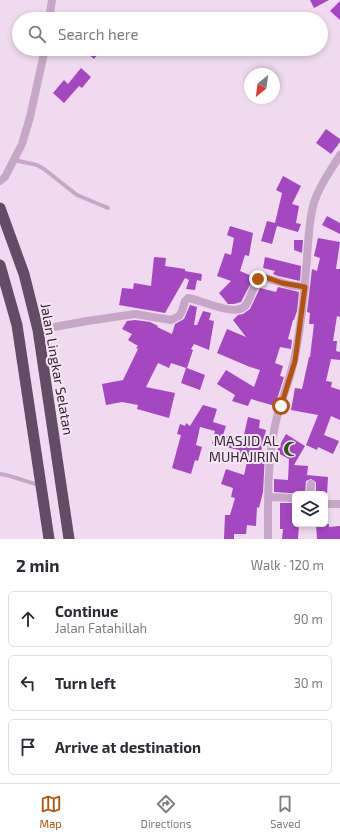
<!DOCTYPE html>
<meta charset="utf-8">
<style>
:root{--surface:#fff;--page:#f2f2f3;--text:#2b2b33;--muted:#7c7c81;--line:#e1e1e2;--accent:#b45309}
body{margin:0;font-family:"Exo 2",sans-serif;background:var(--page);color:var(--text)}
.controls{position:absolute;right:12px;bottom:12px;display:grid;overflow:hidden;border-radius:6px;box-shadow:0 2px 6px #0003}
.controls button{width:36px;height:36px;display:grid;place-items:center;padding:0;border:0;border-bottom:1px solid var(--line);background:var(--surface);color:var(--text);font:20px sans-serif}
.compass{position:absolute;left:244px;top:68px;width:36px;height:36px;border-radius:50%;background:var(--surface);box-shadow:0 2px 6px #0003;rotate:209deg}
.stop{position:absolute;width:12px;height:12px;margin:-9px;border:3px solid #b45309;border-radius:50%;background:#fff}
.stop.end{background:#b45309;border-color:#fff;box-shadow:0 1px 4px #0008}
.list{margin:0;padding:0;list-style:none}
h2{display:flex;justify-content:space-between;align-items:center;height:52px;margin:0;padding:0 16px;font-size:17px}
h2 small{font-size:13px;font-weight:400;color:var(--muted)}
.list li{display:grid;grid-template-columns:26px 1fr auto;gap:12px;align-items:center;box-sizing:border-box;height:56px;margin:0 8px 8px;padding:0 8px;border:1px solid var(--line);border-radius:6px}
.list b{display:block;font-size:15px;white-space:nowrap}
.list p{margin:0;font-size:13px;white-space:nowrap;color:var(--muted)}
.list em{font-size:13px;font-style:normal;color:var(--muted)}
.icon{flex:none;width:22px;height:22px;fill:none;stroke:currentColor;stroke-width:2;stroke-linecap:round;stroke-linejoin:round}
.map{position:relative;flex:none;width:340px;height:539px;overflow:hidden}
.search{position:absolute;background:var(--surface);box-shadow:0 2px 6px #0003;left:12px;right:12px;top:12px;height:44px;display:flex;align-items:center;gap:10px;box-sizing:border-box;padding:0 14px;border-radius:22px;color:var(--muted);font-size:15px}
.sheet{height:244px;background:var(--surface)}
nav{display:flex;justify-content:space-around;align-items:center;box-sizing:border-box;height:56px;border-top:1px solid var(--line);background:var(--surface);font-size:11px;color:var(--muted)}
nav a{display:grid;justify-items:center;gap:2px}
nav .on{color:var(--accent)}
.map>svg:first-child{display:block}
.building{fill:#a547c1}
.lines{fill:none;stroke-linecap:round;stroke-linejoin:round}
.service{stroke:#c7a7c8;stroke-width:4}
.minor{stroke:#c7a7c8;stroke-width:8}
.trunk{stroke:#624c66;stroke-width:11}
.route{stroke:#b45309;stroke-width:5}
.labels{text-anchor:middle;stroke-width:4;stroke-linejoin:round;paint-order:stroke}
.street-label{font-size:14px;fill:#322734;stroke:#f8e6f7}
.poi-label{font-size:14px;fill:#322734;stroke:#f8e6f7;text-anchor:end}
</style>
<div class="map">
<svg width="340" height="539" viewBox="0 0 340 539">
<rect width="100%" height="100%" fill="#f0daef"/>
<!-- building -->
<g class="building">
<polygon points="310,0 329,0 314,8"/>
<polygon points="340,1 340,20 330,11"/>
<polygon points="82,49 102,49 94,59"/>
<polygon points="81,68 91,77 82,88 79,86 64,103 53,93 64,80 68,84"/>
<polygon points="326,129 340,139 340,142 331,154 316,143"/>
<polygon points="283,176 301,186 292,204 299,206 296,223 301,224 298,232 277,226 272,244 261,241 267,221 275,223 282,193 276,190"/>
<polygon points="327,216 340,223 340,234 322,225"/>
<polygon points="230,226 253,233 249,256 245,255 240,271 254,277 241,302 234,304 228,304 219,293 231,281 217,276 225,253 231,255 234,238 227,235"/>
<polygon points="318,238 340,242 336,269 340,269 340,317 337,316 333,341 337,341 336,351 340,352 340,360 331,359 326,381 332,382 331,387 340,390 340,420 331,416 324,435 339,441 333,454 318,447 317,450 306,445 318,415 291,410 295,388 302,389 309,357 310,357 314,324 309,324 310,313 307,312 312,269 317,271 320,258 314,256"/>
<polygon points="294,240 303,240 302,253 294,250"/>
<polygon points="154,257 166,258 165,266 185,269 185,271 202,274 201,281 197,280 195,290 186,289 189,280 185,278 165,313 119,305 122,288 133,289 134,283 151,286"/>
<polygon points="265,257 301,266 300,281 278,276 273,274 275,271 263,268"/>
<polygon points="278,287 299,292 297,311 294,320 293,320 288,339 292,340 291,349 280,347 275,363 283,366 280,376 284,377 275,406 251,399 248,406 232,401 235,395 217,384 226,370 254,387 260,370 250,367 217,353 227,329 246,337 233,320 238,315 243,314 250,309 260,288 276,292"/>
<polygon points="190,305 197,307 194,325 197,325 203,311 211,313 209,320 214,321 209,350 194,344 191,349 193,350 187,368 205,375 200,390 181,383 186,368 171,363 169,368 158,363 146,387 175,393 169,418 137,409 138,405 122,402 106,405 102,384 123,380 138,349 136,348 138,346 128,340 132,334 122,329 127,321 135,320 150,322 158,326 157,327 172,334 175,324 184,319"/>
<polygon points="203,405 217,409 213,422 226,426 223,435 243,439 248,417 260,420 259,428 266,430 261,452 265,453 263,492 259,508 257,507 256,526 247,525 246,534 234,534 234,539 224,539 225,515 230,515 235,498 231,497 233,488 221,484 226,469 244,475 248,458 238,456 239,450 212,444 215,431 200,427 196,445 202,447 198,461 195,460 191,474 172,468 181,435 177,434 180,424 185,426 186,423 190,426"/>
<polygon points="286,434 305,446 294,465 308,466 307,475 328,477 327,494 316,493 316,482 311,479 306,481 305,494 274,492 274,479 288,480 289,459 276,452"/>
<polygon points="280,503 295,503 295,524 299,524 298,539 282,539 283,529 280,529"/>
<polygon points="316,524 329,524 329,527 340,526 340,539 317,539"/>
</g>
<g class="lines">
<!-- service -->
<g class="service">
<polyline points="14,160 37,165 44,169 77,195 108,208"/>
<path d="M0,474C14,476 26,482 40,485"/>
</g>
<!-- minor -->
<g class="minor">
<polyline points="49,19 52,0"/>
<polyline points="0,181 5,177 22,144 30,117 45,49"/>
<path d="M38,330L87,321L135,314L171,320L179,316L182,311L185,301L188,298C202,300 235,317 245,306C252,298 253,281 262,277L290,285L305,287"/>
<polyline points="310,494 311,484"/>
<polyline points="269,497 295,498"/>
<polyline points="325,504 340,504"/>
<path d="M268,539C268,500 267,460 276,421C282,397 292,375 296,351C301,324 304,297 306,270C308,249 308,227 313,206C318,188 330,171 340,155"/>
</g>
<!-- trunk -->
<g class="trunk">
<polyline points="0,208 24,274 38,330 69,539"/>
<polyline points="0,265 17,325 49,539"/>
</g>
</g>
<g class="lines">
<!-- route -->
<polyline class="route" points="258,279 265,277 282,283 305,287 295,361 281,406"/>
</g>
<!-- icons -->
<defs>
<g id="mosque-bare" transform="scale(1.2)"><path d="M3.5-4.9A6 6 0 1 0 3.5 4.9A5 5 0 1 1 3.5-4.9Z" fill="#34541e" stroke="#f8e6f7" stroke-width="2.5" paint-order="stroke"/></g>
</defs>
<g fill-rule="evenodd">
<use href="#mosque-bare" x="291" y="449"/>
</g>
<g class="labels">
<!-- street labels -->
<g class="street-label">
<text transform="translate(57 369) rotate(80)" y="5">Jalan Lingkar Selatan</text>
</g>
<!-- poi labels -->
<g class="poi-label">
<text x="279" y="446">MASJID AL<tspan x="279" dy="16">MUHAJIRIN</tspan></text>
</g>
</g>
</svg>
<div class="controls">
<button><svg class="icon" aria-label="layers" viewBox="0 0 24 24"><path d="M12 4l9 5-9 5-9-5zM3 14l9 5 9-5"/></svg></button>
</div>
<svg class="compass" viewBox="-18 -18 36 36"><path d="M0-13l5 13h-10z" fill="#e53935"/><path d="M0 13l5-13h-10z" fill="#7c7c81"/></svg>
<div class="stop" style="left:281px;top:406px"></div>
<div class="stop end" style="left:258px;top:279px"></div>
<div class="search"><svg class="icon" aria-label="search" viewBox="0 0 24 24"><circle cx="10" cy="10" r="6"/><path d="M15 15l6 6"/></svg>Search here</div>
</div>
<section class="sheet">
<h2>2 min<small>Walk · 120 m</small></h2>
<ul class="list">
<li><svg class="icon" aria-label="ahead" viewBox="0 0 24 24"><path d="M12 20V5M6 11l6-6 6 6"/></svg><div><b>Continue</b><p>Jalan Fatahillah</p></div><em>90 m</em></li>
<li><svg class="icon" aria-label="left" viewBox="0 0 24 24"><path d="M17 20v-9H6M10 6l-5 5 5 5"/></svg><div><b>Turn left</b></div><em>30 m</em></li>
<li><svg class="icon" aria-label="arrive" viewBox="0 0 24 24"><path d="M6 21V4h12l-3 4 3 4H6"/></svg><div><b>Arrive at destination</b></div></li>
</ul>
</section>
<nav>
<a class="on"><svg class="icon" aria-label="map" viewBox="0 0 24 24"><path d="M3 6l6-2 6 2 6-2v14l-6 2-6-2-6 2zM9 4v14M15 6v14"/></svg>Map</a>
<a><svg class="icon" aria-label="directions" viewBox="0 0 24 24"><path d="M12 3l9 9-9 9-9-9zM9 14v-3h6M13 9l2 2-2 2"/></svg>Directions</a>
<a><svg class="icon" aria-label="saved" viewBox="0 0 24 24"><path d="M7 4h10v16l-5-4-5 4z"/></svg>Saved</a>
</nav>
